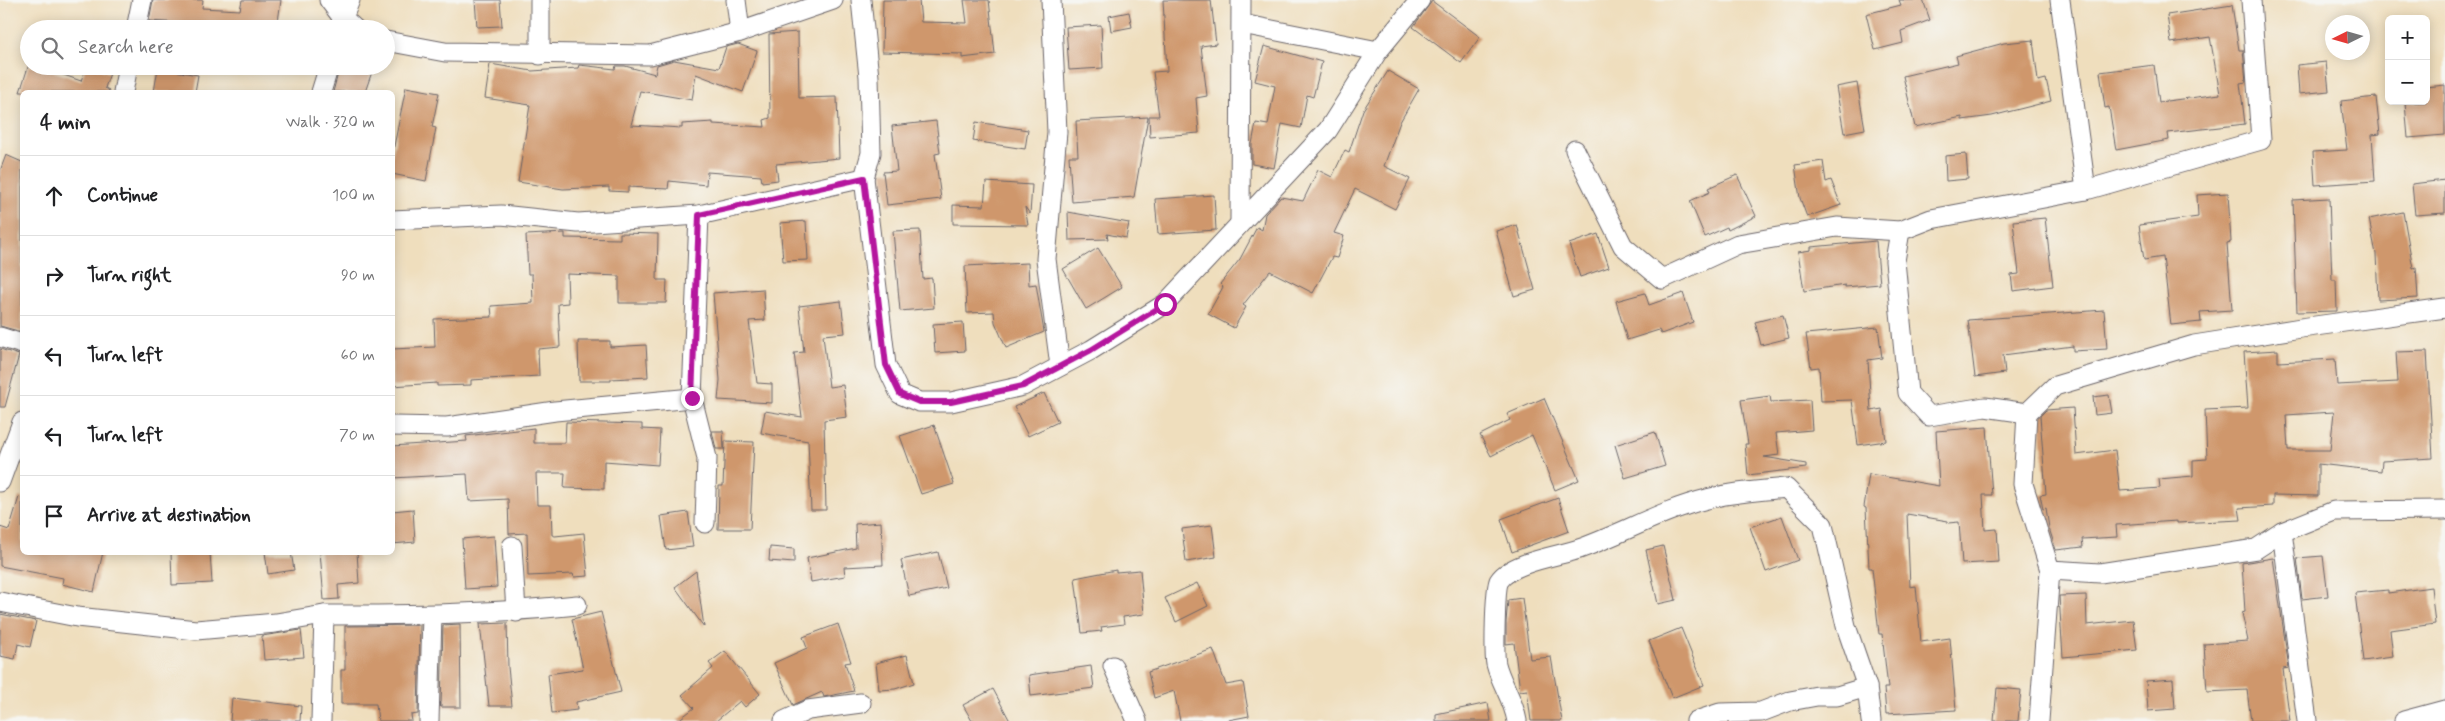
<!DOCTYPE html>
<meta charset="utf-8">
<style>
:root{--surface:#fff;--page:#f2f2f2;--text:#202124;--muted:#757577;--line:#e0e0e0}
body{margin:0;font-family:Mynerve,sans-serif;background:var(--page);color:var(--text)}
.controls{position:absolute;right:15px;top:15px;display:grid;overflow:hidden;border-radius:8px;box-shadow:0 2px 12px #0003}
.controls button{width:45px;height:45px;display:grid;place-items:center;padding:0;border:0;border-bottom:1px solid var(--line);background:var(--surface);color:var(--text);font:25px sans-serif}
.compass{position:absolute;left:2325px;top:15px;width:45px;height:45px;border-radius:50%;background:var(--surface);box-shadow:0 2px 12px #0003;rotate:265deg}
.stop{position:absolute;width:15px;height:15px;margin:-11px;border:4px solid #b5179e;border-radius:50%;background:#fff}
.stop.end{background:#b5179e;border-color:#fff;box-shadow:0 1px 5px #0008}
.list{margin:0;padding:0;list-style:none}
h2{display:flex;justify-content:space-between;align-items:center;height:65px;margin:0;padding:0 20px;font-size:21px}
h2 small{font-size:16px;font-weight:400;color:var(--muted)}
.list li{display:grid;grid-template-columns:32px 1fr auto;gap:15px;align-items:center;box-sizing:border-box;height:80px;padding:0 20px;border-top:1px solid var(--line)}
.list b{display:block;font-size:19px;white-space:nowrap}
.list em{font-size:16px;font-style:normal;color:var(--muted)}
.icon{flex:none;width:28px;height:28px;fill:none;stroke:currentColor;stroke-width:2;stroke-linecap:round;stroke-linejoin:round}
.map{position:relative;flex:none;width:2445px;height:721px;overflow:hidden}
.search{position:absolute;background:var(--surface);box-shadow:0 2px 12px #0003;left:20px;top:20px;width:375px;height:55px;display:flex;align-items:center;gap:12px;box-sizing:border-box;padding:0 18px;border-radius:28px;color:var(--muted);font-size:19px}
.panel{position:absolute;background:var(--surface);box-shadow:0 2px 12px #0003;left:20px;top:90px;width:375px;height:465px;border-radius:8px}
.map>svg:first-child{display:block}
.building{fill:#cf976c;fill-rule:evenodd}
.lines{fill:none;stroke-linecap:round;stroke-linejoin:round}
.minor-casing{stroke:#6a6468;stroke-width:21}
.minor{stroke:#fff;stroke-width:19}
.route{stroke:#b5179e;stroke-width:6}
</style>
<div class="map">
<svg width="2445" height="721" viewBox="0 0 2445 721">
<rect width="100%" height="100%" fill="#f6f6f2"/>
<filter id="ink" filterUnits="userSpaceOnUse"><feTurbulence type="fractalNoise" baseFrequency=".02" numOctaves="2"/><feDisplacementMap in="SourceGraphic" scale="10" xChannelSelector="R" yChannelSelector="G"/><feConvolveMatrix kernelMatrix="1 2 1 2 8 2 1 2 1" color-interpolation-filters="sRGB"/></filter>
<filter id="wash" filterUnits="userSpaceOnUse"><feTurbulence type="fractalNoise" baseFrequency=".0096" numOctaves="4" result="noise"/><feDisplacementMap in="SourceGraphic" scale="20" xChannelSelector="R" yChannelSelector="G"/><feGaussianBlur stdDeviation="1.12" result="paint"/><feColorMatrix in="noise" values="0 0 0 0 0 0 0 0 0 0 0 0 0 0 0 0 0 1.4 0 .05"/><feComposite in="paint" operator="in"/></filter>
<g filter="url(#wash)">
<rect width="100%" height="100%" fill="#efdebd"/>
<g id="blocks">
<!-- building -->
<g class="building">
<polygon points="153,0 203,0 202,8 240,10 242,0 281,0 277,29 149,21"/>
<polygon points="475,0 500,0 502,26 477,27"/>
<polygon points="883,0 919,0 921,22 967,23 964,0 989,0 995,54 962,58 962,54 882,52"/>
<polygon points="1163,0 1211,0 1216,44 1201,46 1207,96 1196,98 1199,133 1150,137 1149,116 1159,116 1153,72 1167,71"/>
<polygon points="1899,0 1923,0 1930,20 1901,31 1903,43 1875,50 1866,14 1901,5"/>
<polygon points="1432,1 1480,37 1461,63 1413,27"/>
<polygon points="2232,5 2239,50 2243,50 2246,82 2240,83 2245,124 2168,133 2169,140 2116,150 2109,107 2105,108 2100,72 2154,65 2159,102 2220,94 2210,37 2171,43 2167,15"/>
<polygon points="1129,12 1132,27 1111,31 1109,16"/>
<polygon points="1101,25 1103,68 1069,70 1066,27"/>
<polygon points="798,32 799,98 837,97 839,158 776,164 778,180 762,182 761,176 707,172 706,185 669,181 668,189 628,187 628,192 609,191 609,187 563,189 518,182 530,105 485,98 490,64 532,71 578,68 579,65 615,69 616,66 625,66 655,74 657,65 674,60 719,68 726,47 738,44 757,51 743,92 696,74 692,100 640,91 631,125 682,128 682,124 713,122 713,124 765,127 764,120 770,118 769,34"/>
<polygon points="2033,40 2038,81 2046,79 2051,101 1992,116 1962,120 1962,117 1915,127 1903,76 1958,63 1956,56 2004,43"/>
<polygon points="1264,46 1322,62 1313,97 1307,95 1301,128 1282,124 1274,168 1252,164 1252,144 1256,123 1268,125 1275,86 1255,81"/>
<polygon points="2326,62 2329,91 2299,94 2297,65"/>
<polygon points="29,64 29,66 38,66 81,81 86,66 91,66 110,73 105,88 109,90 108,92 20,92"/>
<polygon points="340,66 374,66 365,92 333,92"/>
<polygon points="158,68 198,75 195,92 154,92"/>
<polygon points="1388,71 1419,89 1400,122 1384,166 1410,179 1395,209 1355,189 1334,233 1344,236 1337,258 1332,257 1313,293 1270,271 1243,305 1246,307 1234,328 1208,314 1223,287 1220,284 1240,259 1257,227 1262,230 1265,214 1281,197 1303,201 1318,170 1332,177 1345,150 1349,152 1363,110"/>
<polygon points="1857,83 1865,129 1844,133 1836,87"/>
<polygon points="2445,85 2445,135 2408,138 2405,103 2426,102 2426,87"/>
<polygon points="406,87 439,93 432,127 436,128 426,181 392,174 392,156"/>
<polygon points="2376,97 2380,134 2372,135 2375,181 2315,185 2313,152 2347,150 2341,101"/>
<polygon points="1148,117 1134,197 1072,202 1069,156 1078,156 1076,121"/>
<polygon points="936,121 940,153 935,154 941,199 887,205 883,172 897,171 892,126"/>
<polygon points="976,122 1028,130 1025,149 973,141"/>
<polygon points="1966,154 1968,179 1946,181 1945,156"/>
<polygon points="6,155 22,162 22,332 0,326 0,171"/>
<polygon points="1823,161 1826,182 1831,180 1841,205 1807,217 1800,198 1795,165"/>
<polygon points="1737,175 1756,216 1728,230 1727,227 1705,237 1690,201 1710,192 1708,188"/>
<polygon points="2445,180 2445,213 2415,215 2412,184"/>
<polygon points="986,182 1032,185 1030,214 1025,207 1028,225 953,224 953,205 984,206"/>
<polygon points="2228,193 2231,242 2227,243 2232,310 2200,312 2201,322 2171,325 2163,257 2144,260 2139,225 2198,217 2197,195"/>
<polygon points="1214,195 1216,230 1158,234 1155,199"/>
<polygon points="2329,198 2332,280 2336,280 2337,311 2297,312 2293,200"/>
<polygon points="1068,212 1129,223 1126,238 1107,234 1108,239 1069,240"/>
<polygon points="2403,212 2413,268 2416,267 2418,298 2378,300 2376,254 2369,219"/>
<polygon points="2045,218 2053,286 2013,291 2011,275 2019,274 2013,221"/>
<polygon points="806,221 808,260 783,261 780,223"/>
<polygon points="1517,225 1535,290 1514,296 1496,231"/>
<polygon points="920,230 923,279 932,278 934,308 900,311 893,231"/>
<polygon points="565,233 565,238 620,239 620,233 658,234 657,280 667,280 666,303 619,303 619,276 567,274 568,303 558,304 560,347 538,349 539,376 471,380 471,385 437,386 437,383 392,386 392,349 435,347 434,319 492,317 491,306 533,303 532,274 528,274 526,235"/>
<polygon points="1598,234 1609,267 1580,277 1569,244"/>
<polygon points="1876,241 1880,284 1845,287 1845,285 1804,291 1798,252 1811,250 1811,247"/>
<polygon points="1098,248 1122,287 1086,309 1063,269"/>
<polygon points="1028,263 1029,285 1036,284 1044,332 1006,348 995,322 994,312 967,313 965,266"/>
<polygon points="763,289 765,320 749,321 757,383 772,384 772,403 718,400 720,380 713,293"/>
<polygon points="1645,293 1649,305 1683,293 1693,322 1661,334 1659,330 1627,340 1616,301"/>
<polygon points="841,301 845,333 823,335 829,387 843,385 847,417 824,420 826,510 811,510 808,441 761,433 765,411 802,417 794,353 804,352 799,306"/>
<polygon points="2104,310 2107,349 2073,351 2073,346 2003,355 2005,373 1975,377 1968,320"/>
<polygon points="1783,315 1789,338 1761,345 1755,322"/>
<polygon points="963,322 965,351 935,353 933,324"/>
<polygon points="1878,327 1882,358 1868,360 1871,411 1882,409 1886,441 1858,445 1852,400 1821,401 1819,367 1811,368 1806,334"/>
<polygon points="578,341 610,341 610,347 646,345 648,377 611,379 611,381 579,381"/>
<polygon points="0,349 19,355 5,407 0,407"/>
<path d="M2278,350V362L2335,359L2337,385L2398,382L2396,352L2427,351L2433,458L2382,461L2381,471L2318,464V496L2273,495V506L2239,508L2241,520L2177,523V521L2116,525L2117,537L2082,539L2083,547L2056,550L2049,528L2046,508L2043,509L2040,495L2046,494L2040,416L2046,410L2073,408L2076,455L2115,450L2120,491L2160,488L2159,479L2193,476V460L2207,459L2205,410L2248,408L2244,352ZM2334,412L2330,450H2288L2286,415Z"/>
<polygon points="1044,393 1058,422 1028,436 1014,407"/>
<polygon points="2109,395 2112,413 2095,415 2093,397"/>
<polygon points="1770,396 1771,402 1810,400 1812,430 1776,433 1779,455 1764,457 1806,464 1806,468 1748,475 1745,444 1748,444 1741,400"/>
<polygon points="1544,398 1579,480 1555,490 1532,435 1491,456 1480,435 1510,420 1507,414"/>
<polygon points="566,422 642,424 642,429 660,430 658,465 604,461 604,489 564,488 565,473 536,473 537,505 551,505 552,535 555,536 584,533 588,576 574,577 573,574 528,576 527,533 509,534 508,499 469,501 467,474 392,478 392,446 467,441 466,436 534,428 534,443 565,443"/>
<polygon points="934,425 954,484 921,494 900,436"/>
<polygon points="1987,427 1992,495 1983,495 1985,530 1997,529 1999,562 1962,564 1959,522 1948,523 1948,521 1907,514 1910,587 1916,586 1921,642 1950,638 1956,710 1886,714 1884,688 1888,688 1882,634 1879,634 1872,568 1869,568 1866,508 1864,507 1869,474 1939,486 1936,431"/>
<polygon points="712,431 723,431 724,449 716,449"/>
<polygon points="1655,432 1665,466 1625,478 1615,445"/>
<polygon points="725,441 754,442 750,529 718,529 719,486 723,486"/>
<polygon points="19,497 22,498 22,552 103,552 94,592 62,584 63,578 0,566 0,527 9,530"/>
<polygon points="1558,498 1569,531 1512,552 1501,519"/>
<polygon points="413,509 415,542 392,544 392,511"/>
<polygon points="688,512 693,547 666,550 661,516"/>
<polygon points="1782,516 1798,560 1766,572 1750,527"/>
<polygon points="881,522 883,565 844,567 845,576 811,582 807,558 856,548 855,524"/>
<polygon points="1212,525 1216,557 1186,562 1182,529"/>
<polygon points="494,536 497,587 465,589 462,539"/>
<polygon points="1663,546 1676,600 1658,604 1646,550"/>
<polygon points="770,547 794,549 794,563 769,561"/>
<polygon points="171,552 210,552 212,583 172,585"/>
<polygon points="265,552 291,552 294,570 268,574"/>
<polygon points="320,552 357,552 359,583 338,585 339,599 324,600"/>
<polygon points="938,552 947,588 909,596 901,560"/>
<polygon points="2323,556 2328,596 2302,599 2297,558"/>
<polygon points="2273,558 2289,668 2283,669 2290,721 2251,721 2247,690 2207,692 2204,644 2248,641 2242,613 2245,612 2242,563"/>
<polygon points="1116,570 1116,572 1140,570 1144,614 1123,617 1124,624 1101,627 1102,631 1082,633 1075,578"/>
<polygon points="696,571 704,627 675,587"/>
<polygon points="1197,583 1208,606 1176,622 1165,598"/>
<polygon points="2431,587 2435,624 2390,630 2393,657 2363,661 2355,593 2388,590 2388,593"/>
<polygon points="2086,595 2087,625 2133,620 2137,650 2063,657 2059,596"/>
<polygon points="1522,598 1530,659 1551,657 1562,721 1531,721 1527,690 1520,691 1514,643 1506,644 1506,622 1508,600"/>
<polygon points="601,612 621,692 576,702 577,710 552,713 548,674 583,669 572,619"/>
<polygon points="0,614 36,621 30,647 18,644 15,659 0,656"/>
<polygon points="507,623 508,667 512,706 489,706 480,624"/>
<polygon points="460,624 461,707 441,707 443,625"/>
<polygon points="838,624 851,662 845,663 854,691 824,697 822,692 793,705 774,663 807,648 803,637"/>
<polygon points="420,625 418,714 411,715 412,721 378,721 376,704 341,704 341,670 345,670 345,626"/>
<polygon points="1681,628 1704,685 1672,698 1649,641"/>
<polygon points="301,630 304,657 264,660 262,636"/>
<polygon points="1213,649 1226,685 1243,682 1249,716 1223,721 1180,721 1174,691 1154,698 1148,672"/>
<polygon points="725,651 760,694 745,707 740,701 716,721 677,721 694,708 682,695 713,668 709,663"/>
<polygon points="907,655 914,683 895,689 879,690 876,663"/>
<polygon points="1091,666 1094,688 1031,696 1029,675"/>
<polygon points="2173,679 2175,709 2148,711 2146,681"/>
<polygon points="1997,688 2021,690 2018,721 1994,721"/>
<polygon points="993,689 1010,721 972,721 963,705"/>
<polygon points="232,698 301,706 300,721 230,721"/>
<polygon points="1488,703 1491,721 1436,721 1436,714"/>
</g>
</g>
</g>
<g filter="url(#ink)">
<use href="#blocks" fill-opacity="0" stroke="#6a6468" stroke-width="1"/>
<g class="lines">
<!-- minor casing -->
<g class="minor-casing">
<g id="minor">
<polyline points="329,0 342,17 355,29"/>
<polyline points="736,0 740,32"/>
<polyline points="861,0 869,77 871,153 864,178 886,365 900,394 919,402 951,402 1023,386 1091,350 1165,304 1328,130 1378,51 1420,0"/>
<polyline points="1051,0 1057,132 1046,259 1060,366"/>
<polyline points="2060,0 2086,190"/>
<polyline points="1242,24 1378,51"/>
<polyline points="339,28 350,0"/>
<polyline points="136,29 142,0"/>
<polyline points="386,41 445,52 650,55 740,32 833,0"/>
<polyline points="540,55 540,0"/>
<polyline points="123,92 128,66"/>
<polyline points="321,92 329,66"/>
<polyline points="1575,150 1623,246 1662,279 1738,244 1837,227 1900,231"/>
<polyline points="699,215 692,398 707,458 705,523"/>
<polyline points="392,220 501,215 578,223 699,215 864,178"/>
<polyline points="1240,222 1241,0"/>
<polyline points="0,337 22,344"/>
<polyline points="2027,413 1985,407 1929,416 1908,393 1895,261 1900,231 1931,219 2086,190 2261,140 2251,0"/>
<polyline points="392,426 447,427 555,411 692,398"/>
<polyline points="0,482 22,422"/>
<polyline points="2282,532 2307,721"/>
<polyline points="512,546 516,612"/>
<polyline points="2050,570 2100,573 2256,549 2282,532 2334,511 2445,510"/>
<polyline points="0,602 77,617 196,630 276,623 324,615 321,721"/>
<path d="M324,615C409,615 492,614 577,605"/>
<polyline points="1113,666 1137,721"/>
<polyline points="429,721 432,615"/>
<polyline points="784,721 808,710 861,703"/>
<path d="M1517,721C1513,698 1501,684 1496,664C1494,655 1495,588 1499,581C1511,562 1559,556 1579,549C1622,534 1662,510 1707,499C1732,492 1760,491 1786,488L1823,525L1846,626L1867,687L1871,721"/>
<polyline points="1696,721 1720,713 1761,712 1790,701 1817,696 1837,696 1867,687"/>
<polyline points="2039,721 2050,570 2023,484 2027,413 2055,386 2194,345 2301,328 2445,308"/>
<polyline points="2404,721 2445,710"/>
</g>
</g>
<!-- minor -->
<use href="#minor" class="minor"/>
</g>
</g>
<g class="lines" filter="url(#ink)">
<!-- route -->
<polyline class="route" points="692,398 699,215 864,178 886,365 900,394 919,402 951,402 1023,386 1091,350 1165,304"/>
</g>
</svg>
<div class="controls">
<button>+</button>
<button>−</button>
</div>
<svg class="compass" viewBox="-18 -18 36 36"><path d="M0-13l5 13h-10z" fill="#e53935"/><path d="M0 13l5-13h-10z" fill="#757577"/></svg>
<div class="stop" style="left:1165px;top:304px"></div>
<div class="stop end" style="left:692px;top:398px"></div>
<div class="search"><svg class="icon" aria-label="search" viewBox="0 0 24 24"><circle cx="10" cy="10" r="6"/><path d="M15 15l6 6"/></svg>Search here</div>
<section class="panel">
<h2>4 min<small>Walk · 320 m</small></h2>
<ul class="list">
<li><svg class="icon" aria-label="ahead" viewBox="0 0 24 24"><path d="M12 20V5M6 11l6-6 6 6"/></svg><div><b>Continue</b></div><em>100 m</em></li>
<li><svg class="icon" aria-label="right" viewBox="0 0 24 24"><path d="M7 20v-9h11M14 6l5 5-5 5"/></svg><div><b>Turn right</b></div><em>90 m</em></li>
<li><svg class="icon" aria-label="left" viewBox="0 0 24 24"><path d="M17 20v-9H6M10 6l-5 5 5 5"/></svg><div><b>Turn left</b></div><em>60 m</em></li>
<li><svg class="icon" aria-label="left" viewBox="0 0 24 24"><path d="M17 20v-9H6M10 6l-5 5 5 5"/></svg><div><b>Turn left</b></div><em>70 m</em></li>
<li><svg class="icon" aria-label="arrive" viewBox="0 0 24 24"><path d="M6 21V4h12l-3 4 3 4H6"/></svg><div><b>Arrive at destination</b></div></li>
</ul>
</section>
</div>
